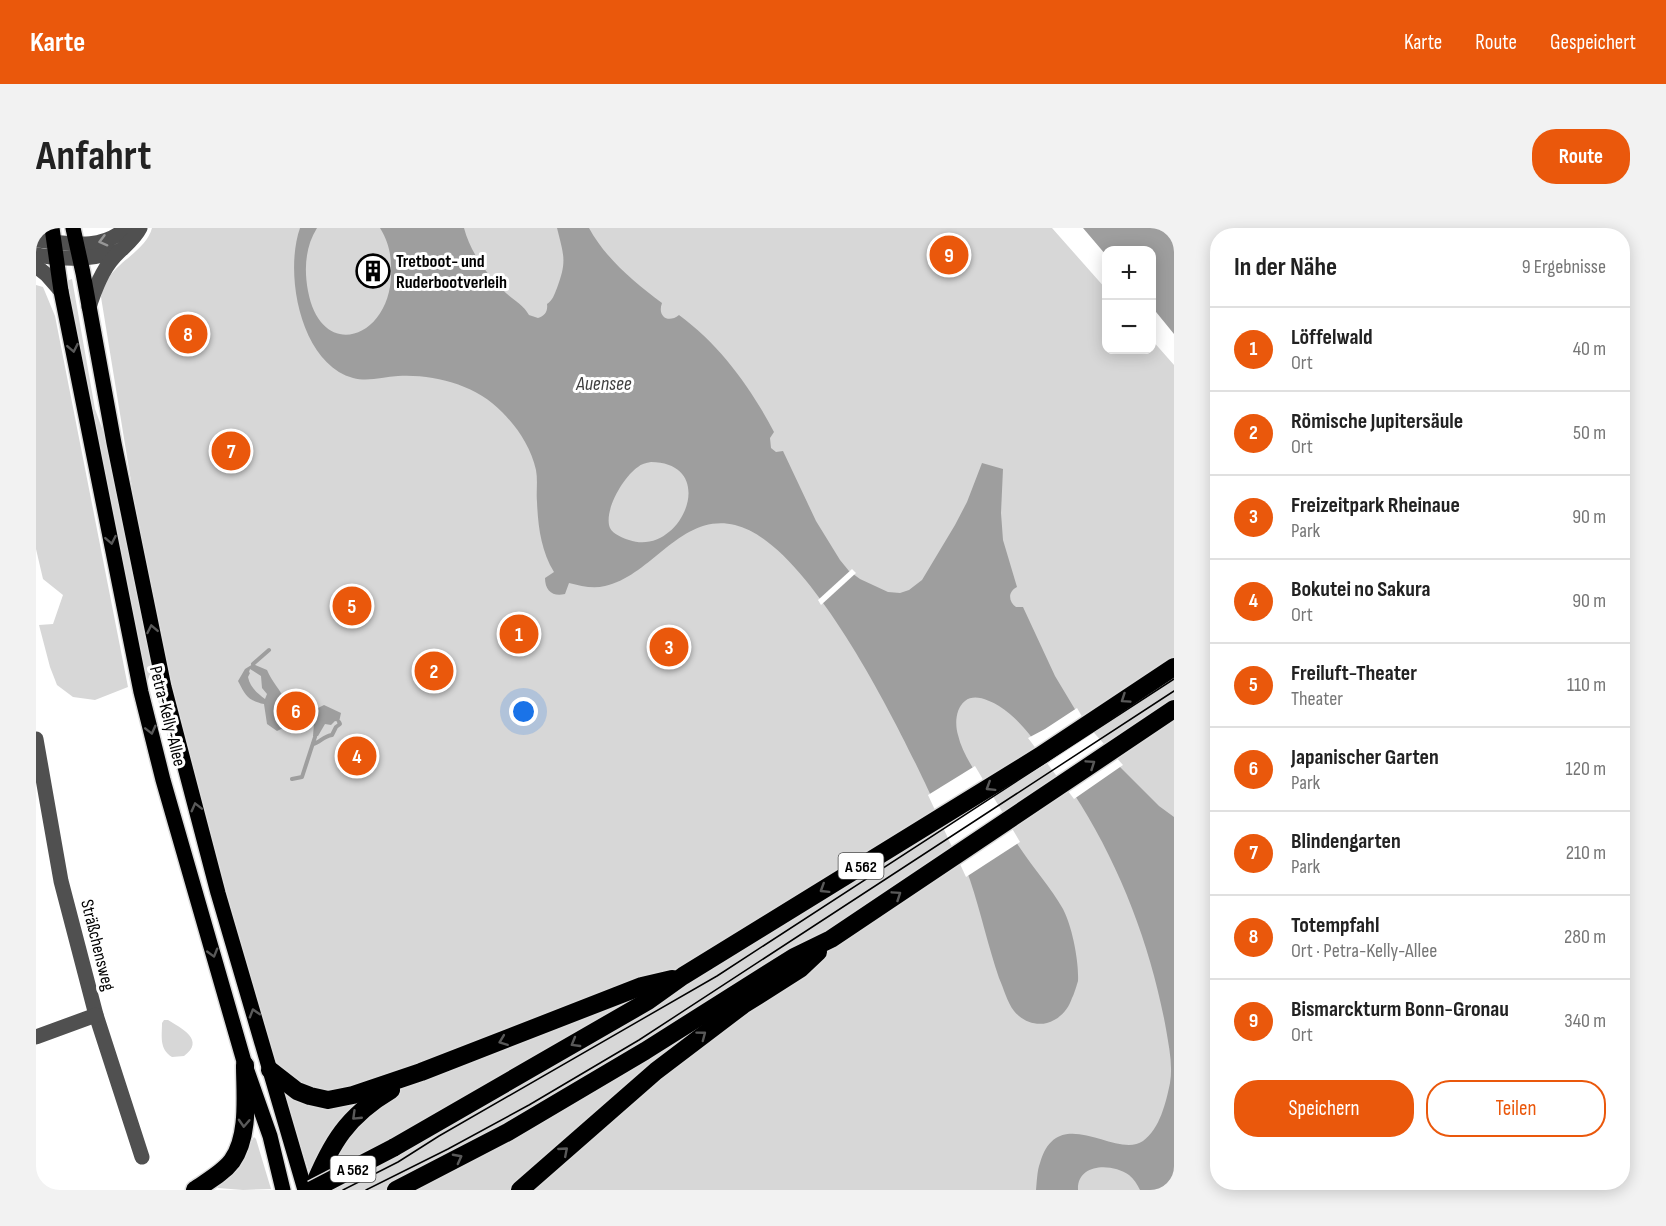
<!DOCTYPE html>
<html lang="de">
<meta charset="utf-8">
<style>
:root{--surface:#fff;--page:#f2f2f2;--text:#222;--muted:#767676;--line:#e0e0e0;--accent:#ea580c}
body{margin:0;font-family:"Sofia Sans Condensed",sans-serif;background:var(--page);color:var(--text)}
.controls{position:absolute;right:18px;top:18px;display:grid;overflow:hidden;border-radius:12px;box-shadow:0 3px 15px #0003}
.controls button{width:54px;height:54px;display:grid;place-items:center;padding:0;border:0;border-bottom:2px solid var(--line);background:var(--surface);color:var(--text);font:30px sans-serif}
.you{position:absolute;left:488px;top:484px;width:21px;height:21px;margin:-15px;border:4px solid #fff;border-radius:50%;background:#1a73e8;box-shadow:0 0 0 9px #1a73e833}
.badge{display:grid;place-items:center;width:39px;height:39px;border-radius:50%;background:var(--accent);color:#fff;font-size:20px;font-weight:700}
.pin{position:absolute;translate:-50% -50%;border:3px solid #fff;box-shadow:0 2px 6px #0006}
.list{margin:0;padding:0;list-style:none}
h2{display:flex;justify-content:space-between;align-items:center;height:78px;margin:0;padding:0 24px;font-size:26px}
h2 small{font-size:20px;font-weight:400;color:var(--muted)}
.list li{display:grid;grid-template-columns:39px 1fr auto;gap:18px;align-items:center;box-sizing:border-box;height:84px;padding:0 24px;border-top:2px solid var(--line)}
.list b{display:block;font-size:22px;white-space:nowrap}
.list p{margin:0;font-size:20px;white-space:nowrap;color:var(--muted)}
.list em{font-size:20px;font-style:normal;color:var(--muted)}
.actions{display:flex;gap:12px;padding:18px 24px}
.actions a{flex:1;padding:14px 0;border:2px solid var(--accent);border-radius:24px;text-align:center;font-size:21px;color:var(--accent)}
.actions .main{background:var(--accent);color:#fff}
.map{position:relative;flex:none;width:1138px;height:962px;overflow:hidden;border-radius:24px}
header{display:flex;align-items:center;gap:36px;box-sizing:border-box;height:84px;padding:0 30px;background:var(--accent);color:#fff}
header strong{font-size:28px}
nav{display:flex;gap:33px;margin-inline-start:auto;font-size:21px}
.intro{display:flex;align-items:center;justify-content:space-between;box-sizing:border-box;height:144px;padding:0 36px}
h1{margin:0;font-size:42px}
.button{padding:15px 27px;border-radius:24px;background:var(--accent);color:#fff;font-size:21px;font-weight:700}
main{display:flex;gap:36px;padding:0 36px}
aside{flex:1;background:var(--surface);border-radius:24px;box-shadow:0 3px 15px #0003}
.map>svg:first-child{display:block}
.green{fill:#d7d7d7}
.water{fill:#9e9e9e;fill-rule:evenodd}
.pier{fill:#fff}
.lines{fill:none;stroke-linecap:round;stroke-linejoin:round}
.stream{stroke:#9e9e9e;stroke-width:4}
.major-casing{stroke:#dbdbdb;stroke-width:18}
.highway-casing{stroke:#dbdbdb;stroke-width:21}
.minor{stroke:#505050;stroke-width:15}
.major{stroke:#000;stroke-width:15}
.highway{stroke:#000;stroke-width:18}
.tram{stroke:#000;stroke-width:1.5}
.highway-bridge-casing{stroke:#dbdbdb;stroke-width:21;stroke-linecap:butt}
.highway-bridge{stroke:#000;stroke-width:18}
.oneway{stroke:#969696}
.oneway2{stroke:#595959}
.labels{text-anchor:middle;stroke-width:6;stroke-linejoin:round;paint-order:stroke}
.shield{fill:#fff;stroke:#4c4c4c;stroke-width:1.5}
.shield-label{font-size:16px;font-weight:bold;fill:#000}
.poi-label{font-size:18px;font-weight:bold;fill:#000;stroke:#fff;text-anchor:start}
.street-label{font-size:18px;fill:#000;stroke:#fff}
.water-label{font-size:20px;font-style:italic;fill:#3f3f3f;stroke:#fff}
</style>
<header>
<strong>Karte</strong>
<nav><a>Karte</a><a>Route</a><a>Gespeichert</a></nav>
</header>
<div class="intro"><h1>Anfahrt</h1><a class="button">Route</a></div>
<main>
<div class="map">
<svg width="1138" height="962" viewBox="0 0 1138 962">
<rect width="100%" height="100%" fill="#fff"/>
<!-- green -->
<g class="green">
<path d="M116,0H1016L1070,61V122H1116V112L1138,137V962H279L249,869L242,837L235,820L160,560L143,491L112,348L100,284L65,69C69,36 109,27 116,0Z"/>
<polygon points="36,51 59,181 71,214 94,335 114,431 115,444 111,454 109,452 59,197 51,167 30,53"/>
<polygon points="0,57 7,59 19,88 92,459 59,472 37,469 21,457 14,439 3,397 17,396 27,367 7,351 0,321"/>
<path d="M128,792H132C145,800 170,812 148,828L136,829C123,821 126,808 126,795Z"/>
<path d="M218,909L220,911L235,961L207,962L182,960V958C193,949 203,940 210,928C213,922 214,915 218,909Z"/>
</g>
<!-- water -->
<g class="water">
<path d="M264,0H281C269,19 268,42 272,63C286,137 359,109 355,39C355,25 352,13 344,0H428C434,23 449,44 466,61C475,71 487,76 493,87L502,90C509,88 512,83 511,76C517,72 518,67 521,60C531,33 528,28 521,0H553C570,31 598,54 626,75C621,88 632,96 643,87C684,117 715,160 738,204L734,210L735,220L740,224L747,223L780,293L804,332L813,343L824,351L852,364L864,365L873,362L886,352L919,297L931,274L946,235L967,241L965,285L967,312L981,359C971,364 973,374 980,379H987L1019,448L1049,498L1084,539L1123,578L1138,589V962H1104C1101,956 1098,951 1093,947C1076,935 1041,935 1042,962H1000C1001,953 1001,943 1004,935C1022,873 1080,932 1107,913C1124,901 1130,874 1134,855C1137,837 1133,819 1130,801C1116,723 1087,645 1045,577C1036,562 1024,547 1013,532C998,513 984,491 963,478C954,473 939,465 929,473C919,481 919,497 922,507C926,525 938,541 947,557C959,578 971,600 984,620C998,641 1015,660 1027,681C1036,698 1043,733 1042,753C1041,756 1038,767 1036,770C1032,782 1024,791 1011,795C999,798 986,793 978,783C971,774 968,761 963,750C952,718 945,685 934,652C926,629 914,607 903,585C871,515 776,315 699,297C645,284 616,348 569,358C557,361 545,358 533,355L529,366C517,369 509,363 509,350L518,344C505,323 502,298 501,274C500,264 502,253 500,242C495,220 482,200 466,184C440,157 399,146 362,148C347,149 332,154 317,150C264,135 248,45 264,0ZM615,234C685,235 645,330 593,312C587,310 577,306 574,300C567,283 588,248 602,239C605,236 610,235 615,234Z"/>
<polygon points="1047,0 1138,0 1138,106 1116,79 1116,22 1070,22 1070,27"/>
<path d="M217,436L231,442C236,454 244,461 250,474L268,473L264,479L272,485L288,477L305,485L303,494L299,493L295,497L289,496L282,508L279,509L277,508L278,495C265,493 253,497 241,503L231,496L228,476C211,472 210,468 202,453L209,441ZM214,441L225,448L226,460L231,466L229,471C221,465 214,459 212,449L214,445L213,444Z"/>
</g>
<!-- pier -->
<g class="pier">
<polygon points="816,341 820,345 785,377 782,372"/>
<polygon points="1041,480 1051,497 1087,537 1038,571 992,510 1009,501"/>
<polygon points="939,538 984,614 930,649 892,567"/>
</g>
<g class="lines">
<!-- stream -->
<g class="stream">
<polyline points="217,436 233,422"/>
<path d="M277,516C284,515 287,508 296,507L300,499L304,496L303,494"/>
<polyline points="256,551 266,549 279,509"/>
</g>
<!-- major casing -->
<g class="major-casing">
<g id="major">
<polyline points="16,0 25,63 105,464 127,552 209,837 234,908 247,962"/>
<polyline points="37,0 47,45 78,215 128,459 182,665 269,962"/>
</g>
</g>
<!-- highway casing -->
<g class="highway-casing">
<g id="highway">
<polyline points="234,842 261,863 274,868 292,872 317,867 385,844 606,758 636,751"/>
<polyline points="357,920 612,773 647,748 1004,528 1138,439"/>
<path d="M159,962C172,953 187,945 196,933C214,908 209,866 209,837"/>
<path d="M276,962C295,915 311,888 355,862"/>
<polyline points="360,962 472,904 609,823 758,729 795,711 1138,481"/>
<polyline points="484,962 620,843 707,777 764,741 782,724"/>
</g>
</g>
<!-- minor -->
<g class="minor">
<path d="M0,12C31,15 65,24 90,0"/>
<path d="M0,27C32,32 52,32 83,23"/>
<polyline points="0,38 11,47 25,63"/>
<path d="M53,79C59,61 66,42 79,28C88,18 98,12 104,0"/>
<polyline points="0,511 25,653 60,787 106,929"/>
<polyline points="0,809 60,787"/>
</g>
<!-- major -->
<use href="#major" class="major"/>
<!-- highway -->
<use href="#highway" class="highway"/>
<!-- tram -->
<g class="tram">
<polyline points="307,962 362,934 403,908 681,748 1138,451"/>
<polyline points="330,962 412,921 493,877 603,812 1138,463"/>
</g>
<!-- highway-bridge casing -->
<g class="highway-bridge-casing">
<polyline id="highway-bridge" points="276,962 357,920"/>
</g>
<!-- highway-bridge -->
<use href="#highway-bridge" class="highway-bridge"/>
</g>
<!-- one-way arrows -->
<defs><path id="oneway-chevron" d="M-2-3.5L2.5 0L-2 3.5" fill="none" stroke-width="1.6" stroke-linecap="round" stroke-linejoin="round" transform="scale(1.5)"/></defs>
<use class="oneway" href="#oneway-chevron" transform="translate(67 13) rotate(165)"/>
<g class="oneway2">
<use href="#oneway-chevron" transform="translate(37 120) rotate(79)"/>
<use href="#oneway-chevron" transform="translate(75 312) rotate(79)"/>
<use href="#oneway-chevron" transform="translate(116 401) rotate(-101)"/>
<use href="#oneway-chevron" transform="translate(1089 471) rotate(146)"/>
<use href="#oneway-chevron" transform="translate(115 502) rotate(76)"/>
<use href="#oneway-chevron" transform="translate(1055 536) rotate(-34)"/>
<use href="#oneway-chevron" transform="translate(954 559) rotate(148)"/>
<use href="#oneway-chevron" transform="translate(160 579) rotate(-104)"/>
<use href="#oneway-chevron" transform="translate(788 661) rotate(148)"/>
<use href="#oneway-chevron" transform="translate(861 667) rotate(-34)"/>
<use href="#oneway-chevron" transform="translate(177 725) rotate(74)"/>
<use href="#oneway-chevron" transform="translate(218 785) rotate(-107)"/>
<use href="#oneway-chevron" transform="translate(666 807) rotate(-37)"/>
<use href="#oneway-chevron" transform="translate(467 813) rotate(159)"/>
<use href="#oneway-chevron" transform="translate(539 815) rotate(150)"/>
<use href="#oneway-chevron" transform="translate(320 888) rotate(136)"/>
<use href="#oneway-chevron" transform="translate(208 895) rotate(93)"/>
<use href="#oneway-chevron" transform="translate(528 923) rotate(-41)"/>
<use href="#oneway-chevron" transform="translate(422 930) rotate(-28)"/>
</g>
<!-- icons -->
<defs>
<g id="building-ring" transform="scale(1.725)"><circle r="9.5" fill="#fff" stroke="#000" stroke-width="1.5"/><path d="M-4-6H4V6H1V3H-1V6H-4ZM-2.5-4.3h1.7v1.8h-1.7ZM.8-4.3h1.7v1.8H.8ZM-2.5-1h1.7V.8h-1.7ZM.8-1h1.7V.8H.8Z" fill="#000"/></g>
</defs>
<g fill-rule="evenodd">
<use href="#building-ring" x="337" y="43"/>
</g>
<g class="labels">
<!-- shield labels -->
<g class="shield">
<rect x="802.5" y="625" width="45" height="26" rx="4.5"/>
<rect x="294.5" y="928" width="45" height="26" rx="4.5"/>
</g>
<g class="shield-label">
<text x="825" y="644">A 562</text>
<text x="317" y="947">A 562</text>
</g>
<!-- poi labels -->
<g class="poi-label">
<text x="360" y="39">Tretboot- und<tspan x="360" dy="21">Ruderbootverleih</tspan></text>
</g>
<!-- street labels -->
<g class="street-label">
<text transform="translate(132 488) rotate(76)" y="6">Petra-Kelly-Allee</text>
<text transform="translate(62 717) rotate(76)" y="6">Sträßchensweg</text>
</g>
<!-- water labels -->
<g class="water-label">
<text x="568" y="162">Auensee</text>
</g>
</g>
</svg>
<div class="controls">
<button>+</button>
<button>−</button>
</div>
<div class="you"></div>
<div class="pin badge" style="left:483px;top:406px">1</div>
<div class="pin badge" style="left:398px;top:443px">2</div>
<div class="pin badge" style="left:633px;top:419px">3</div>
<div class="pin badge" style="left:321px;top:528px">4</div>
<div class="pin badge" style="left:316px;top:378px">5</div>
<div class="pin badge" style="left:260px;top:483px">6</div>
<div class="pin badge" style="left:195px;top:223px">7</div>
<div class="pin badge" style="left:152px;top:106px">8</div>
<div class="pin badge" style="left:913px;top:27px">9</div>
</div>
<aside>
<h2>In der Nähe<small>9 Ergebnisse</small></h2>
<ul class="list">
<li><span class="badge">1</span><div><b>Löffelwald</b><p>Ort</p></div><em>40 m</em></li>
<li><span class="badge">2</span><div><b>Römische Jupitersäule</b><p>Ort</p></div><em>50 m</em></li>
<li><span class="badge">3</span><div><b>Freizeitpark Rheinaue</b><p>Park</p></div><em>90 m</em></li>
<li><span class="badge">4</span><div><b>Bokutei no Sakura</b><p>Ort</p></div><em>90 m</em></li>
<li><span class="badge">5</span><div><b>Freiluft-Theater</b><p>Theater</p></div><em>110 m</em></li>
<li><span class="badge">6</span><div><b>Japanischer Garten</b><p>Park</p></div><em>120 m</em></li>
<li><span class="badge">7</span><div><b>Blindengarten</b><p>Park</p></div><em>210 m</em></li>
<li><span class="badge">8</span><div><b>Totempfahl</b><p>Ort · Petra-Kelly-Allee</p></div><em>280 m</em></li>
<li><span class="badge">9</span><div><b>Bismarckturm Bonn-Gronau</b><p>Ort</p></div><em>340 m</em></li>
</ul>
<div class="actions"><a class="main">Speichern</a><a>Teilen</a></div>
</aside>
</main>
